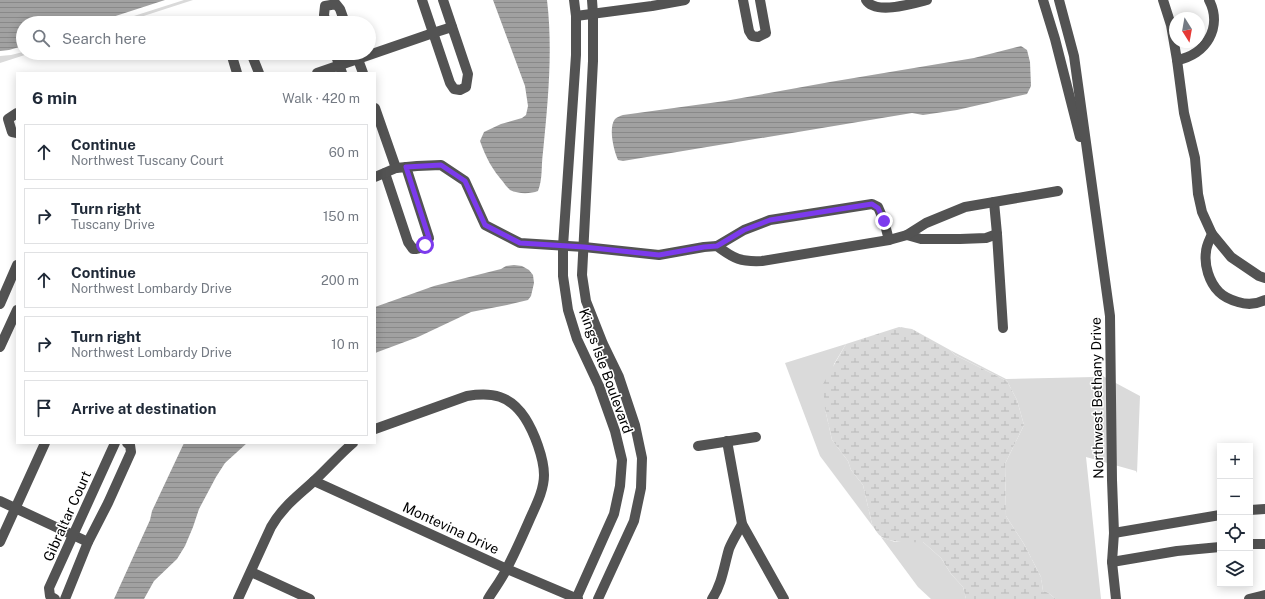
<!DOCTYPE html>
<meta charset="utf-8">
<style>
:root{--surface:#fff;--page:#f6f6f7;--text:#1f2937;--muted:#747a83;--line:#e0e1e3}
body{margin:0;font-family:"Public Sans",sans-serif;background:var(--page);color:var(--text)}
.controls{position:absolute;right:12px;bottom:12px;display:grid;overflow:hidden;border-radius:0px;box-shadow:0 2px 10px #0003}
.controls button{width:36px;height:36px;display:grid;place-items:center;padding:0;border:0;border-bottom:1px solid var(--line);background:var(--surface);color:var(--text);font:20px sans-serif}
.compass{position:absolute;left:1169px;top:12px;width:36px;height:36px;border-radius:50%;background:var(--surface);box-shadow:0 2px 10px #0003;rotate:169deg}
.stop{position:absolute;width:12px;height:12px;margin:-9px;border:3px solid #7c3aed;border-radius:50%;background:#fff}
.stop.end{background:#7c3aed;border-color:#fff;box-shadow:0 1px 4px #0008}
.list{margin:0;padding:0;list-style:none}
h2{display:flex;justify-content:space-between;align-items:center;height:52px;margin:0;padding:0 16px;font-size:17px}
h2 small{font-size:13px;font-weight:400;color:var(--muted)}
.list li{display:grid;grid-template-columns:26px 1fr auto;gap:12px;align-items:center;box-sizing:border-box;height:56px;margin:0 8px 8px;padding:0 8px;border:1px solid var(--line);border-radius:0px}
.list b{display:block;font-size:15px;white-space:nowrap}
.list p{margin:0;font-size:13px;white-space:nowrap;color:var(--muted)}
.list em{font-size:13px;font-style:normal;color:var(--muted)}
.icon{flex:none;width:22px;height:22px;fill:none;stroke:currentColor;stroke-width:2;stroke-linecap:round;stroke-linejoin:round}
.map{position:relative;flex:none;width:1265px;height:599px;overflow:hidden}
.search{position:absolute;background:var(--surface);box-shadow:0 2px 10px #0003;left:16px;top:16px;width:360px;height:44px;display:flex;align-items:center;gap:10px;box-sizing:border-box;padding:0 14px;border-radius:22px;color:var(--muted);font-size:15px}
.panel{position:absolute;background:var(--surface);box-shadow:0 2px 10px #0003;left:16px;top:72px;width:360px;height:372px;border-radius:0px}
.map>svg:first-child{display:block}
.green{fill:#dadada}
.wetland{fill:url(#wetland-marsh)}
.water{fill:url(#water-rules)}
.lines{fill:none;stroke-linecap:round;stroke-linejoin:round}
.minor{stroke:#535353;stroke-width:10}
.route{stroke:#7c3aed;stroke-width:5}
.labels{text-anchor:middle;stroke-width:3;stroke-linejoin:round;paint-order:stroke}
.street-label{font-size:14px;fill:#000;stroke:#fff}
</style>
<div class="map">
<svg width="1265" height="599" viewBox="0 0 1265 599">
<defs>
<pattern id="wetland-marsh" width="20" height="14" patternUnits="userSpaceOnUse"><rect width="20" height="14" fill="#dadada"/><path d="M1 5h8M5 5V1M11 12h8M15 12V8" fill="none" stroke="#b9b9b9"/></pattern>
<pattern id="water-rules" width="6" height="5" patternUnits="userSpaceOnUse"><rect width="6" height="5" fill="#a1a1a1"/><path d="M0 2.5h6" fill="none" stroke="#898989"/></pattern>
</defs>
<rect width="100%" height="100%" fill="#fff"/>
<!-- green -->
<g class="green">
<polygon points="184,0 193,0 122,23 112,23"/>
<polygon points="23,52 23,53 31,53 0,63 0,56 11,55"/>
<polygon points="846,344 834,364 825,409 832,440 848,461 851,470 863,485 872,524 874,528 820,456 785,363"/>
<polygon points="950,350 1006,379 1094,377 1099,374 1140,396 1137,473 1136,471 1086,457 1101,599 1056,599 1047,592 1043,591 1041,577 1024,544 1006,516 1005,464 1024,425 1017,400 1007,381 955,355"/>
<polygon points="881,537 895,542 923,542 941,558 951,574 963,587 966,599 931,599 918,587"/>
</g>
<!-- wetland -->
<path class="wetland" d="M899,327L912,329L950,350L955,355L1007,381L1017,400L1024,425L1005,464L1006,516L1024,544L1041,577L1043,591L1047,592L1056,599H966L963,587L951,574L941,558L923,542C910,542 894,544 882,537C878,535 874,528 872,524L863,485L851,470L848,461L832,440L825,409L823,384L846,344Z"/>
<!-- water -->
<g class="water">
<polygon points="0,0 165,0 94,23 23,23 23,46 9,50 0,51"/>
<path d="M493,0H547C553,50 548,102 543,152C541,166 543,178 538,191C530,194 518,194 510,190C508,188 505,185 504,183C492,169 486,158 480,141L484,132L501,124L522,118L526,115L528,106L525,86Z"/>
<path d="M1021,46L1027,50L1030,62L1031,86L1027,94L957,110L923,115L912,113L623,161L618,160C614,151 608,128 615,119C617,117 620,116 623,115L725,101L830,82L974,58Z"/>
<polygon points="514,265 522,266 529,270 533,275 534,283 531,296 528,300 507,305 471,312 418,337 375,353 375,307 434,286 485,273 501,269 506,266"/>
<polygon points="184,443 247,443 225,463 216,477 199,509 193,527 185,546 177,559 154,581 144,599 114,599 150,520 152,511"/>
</g>
<g class="lines">
<!-- minor -->
<g class="minor">
<polyline points="422,0 450,83 454,89 460,90 466,87 468,74 443,0"/>
<polyline points="574,0 576,16 576,55 563,246 563,276 568,310 577,339 599,386 615,431 622,460 620,486 614,514 576,599"/>
<polyline points="592,0 593,14 593,61 582,275 586,301 603,344 619,377 635,425 642,458 641,488 634,521 598,599"/>
<polyline points="743,0 749,31 752,36 758,37 766,33 760,0"/>
<path d="M866,0C875,15 912,4 927,0"/>
<polyline points="1043,0 1055,39 1080,137"/>
<polyline points="1059,0 1074,56 1110,316 1112,480 1114,533 1112,562 1116,599"/>
<polyline points="1163,0 1171,25 1177,60 1184,113 1195,158 1198,194 1202,212 1212,234 1231,257 1259,276 1265,278"/>
<polyline points="576,16 652,6 685,0"/>
<polyline points="326,23 324,15 325,6 336,4 340,9 345,23"/>
<polyline points="231,53 237,73"/>
<polyline points="251,53 259,73"/>
<polyline points="335,53 342,73"/>
<polyline points="356,54 363,73"/>
<path d="M1177,60C1206,55 1223,27 1209,0"/>
<polyline points="317,73 433,33 452,27"/>
<polyline points="375,108 396,168"/>
<polyline points="17,113 8,119 12,132 17,133"/>
<path d="M385,173L408,242L413,249C421,249 425,245 429,238L406,167"/>
<path d="M375,177L396,168L417,166L441,165L465,181L485,225L520,243L584,247L659,255L704,247L717,246C734,259 741,262 762,261L889,240L907,235L921,239H960L986,238L997,234"/>
<polyline points="994,202 997,234 1003,328"/>
<path d="M1212,234C1210,239 1206,246 1206,252C1204,265 1209,282 1219,292C1224,297 1231,300 1238,302C1247,305 1257,304 1265,300"/>
<polyline points="907,235 926,223 965,207 1058,191"/>
<polyline points="717,246 744,230 770,220 872,204 878,207 884,221 889,240"/>
<polyline points="0,304 17,265"/>
<polyline points="0,347 17,310"/>
<path d="M375,429L467,396C492,392 510,395 525,418C534,432 544,458 544,475C544,491 535,507 529,521C522,537 515,553 507,568C502,579 494,589 488,599"/>
<polyline points="727,441 742,524 784,599"/>
<polyline points="698,446 756,437"/>
<polyline points="314,481 507,569 578,599"/>
<polyline points="0,501 88,542"/>
<polyline points="1250,510 1265,509"/>
<polyline points="1114,533 1220,515"/>
<polyline points="0,542 45,443"/>
<polyline points="1250,544 1265,544"/>
<polyline points="1112,562 1177,551 1220,547"/>
<polyline points="251,572 310,599"/>
<polyline points="55,599 50,596 49,588 115,443"/>
<polyline points="65,599 88,542 108,503 131,452 130,445 127,443"/>
<path d="M238,599L271,527C283,506 298,496 315,480C328,468 340,454 353,443"/>
<path d="M712,599C722,584 724,566 729,549C732,541 738,532 742,524"/>
<polyline points="1249,599 1265,595"/>
</g>
</g>
<g class="lines">
<!-- route -->
<polyline class="route" points="425,245 429,238 406,167 441,165 465,181 485,225 520,243 584,247 659,255 704,247 717,246 744,230 770,220 872,204 878,208 884,221"/>
</g>
<g class="labels">
<!-- street labels -->
<g class="street-label">
<text transform="translate(606 371) rotate(70)" y="5">Kings Isle Boulevard</text>
<text transform="translate(1097 398) rotate(-91)" y="5">Northwest Bethany Drive</text>
<text transform="translate(67 516) rotate(-66)" y="5">Gibraltar Court</text>
<text transform="translate(451 528) rotate(25)" y="5">Montevina Drive</text>
</g>
</g>
</svg>
<div class="controls">
<button>+</button>
<button>−</button>
<button><svg class="icon" aria-label="locate" viewBox="0 0 24 24"><circle cx="12" cy="12" r="6"/><path d="M12 2v4M12 18v4M2 12h4M18 12h4"/></svg></button>
<button><svg class="icon" aria-label="layers" viewBox="0 0 24 24"><path d="M12 4l9 5-9 5-9-5zM3 14l9 5 9-5"/></svg></button>
</div>
<svg class="compass" viewBox="-18 -18 36 36"><path d="M0-13l5 13h-10z" fill="#e53935"/><path d="M0 13l5-13h-10z" fill="#747a83"/></svg>
<div class="stop" style="left:425px;top:245px"></div>
<div class="stop end" style="left:884px;top:221px"></div>
<div class="search"><svg class="icon" aria-label="search" viewBox="0 0 24 24"><circle cx="10" cy="10" r="6"/><path d="M15 15l6 6"/></svg>Search here</div>
<section class="panel">
<h2>6 min<small>Walk · 420 m</small></h2>
<ul class="list">
<li><svg class="icon" aria-label="ahead" viewBox="0 0 24 24"><path d="M12 20V5M6 11l6-6 6 6"/></svg><div><b>Continue</b><p>Northwest Tuscany Court</p></div><em>60 m</em></li>
<li><svg class="icon" aria-label="right" viewBox="0 0 24 24"><path d="M7 20v-9h11M14 6l5 5-5 5"/></svg><div><b>Turn right</b><p>Tuscany Drive</p></div><em>150 m</em></li>
<li><svg class="icon" aria-label="ahead" viewBox="0 0 24 24"><path d="M12 20V5M6 11l6-6 6 6"/></svg><div><b>Continue</b><p>Northwest Lombardy Drive</p></div><em>200 m</em></li>
<li><svg class="icon" aria-label="right" viewBox="0 0 24 24"><path d="M7 20v-9h11M14 6l5 5-5 5"/></svg><div><b>Turn right</b><p>Northwest Lombardy Drive</p></div><em>10 m</em></li>
<li><svg class="icon" aria-label="arrive" viewBox="0 0 24 24"><path d="M6 21V4h12l-3 4 3 4H6"/></svg><div><b>Arrive at destination</b></div></li>
</ul>
</section>
</div>
